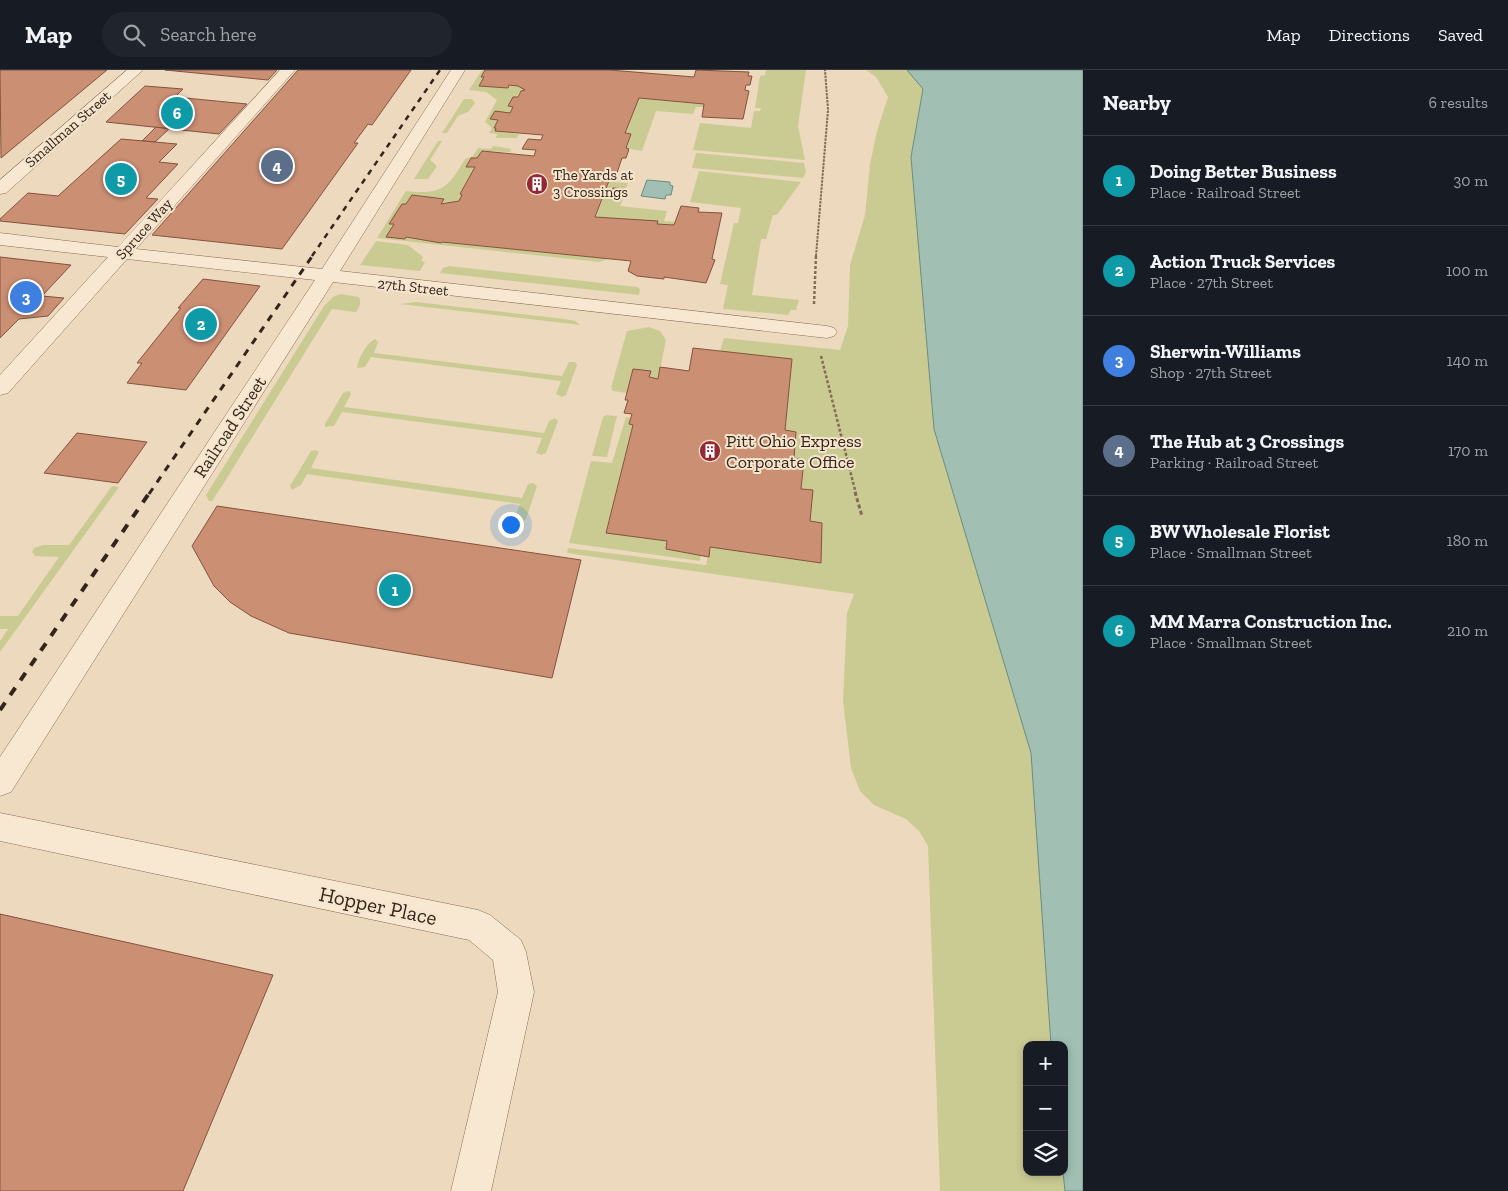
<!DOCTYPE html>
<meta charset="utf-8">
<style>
:root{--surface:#171b24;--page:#20242c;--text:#f1f3f6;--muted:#9ea1a6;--line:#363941;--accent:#7c3aed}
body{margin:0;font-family:"Zilla Slab",serif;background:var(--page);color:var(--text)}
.controls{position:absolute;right:15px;bottom:15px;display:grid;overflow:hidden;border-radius:10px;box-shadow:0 2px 8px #0003}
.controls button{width:45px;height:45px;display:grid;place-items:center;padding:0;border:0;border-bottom:1px solid var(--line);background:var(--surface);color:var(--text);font:25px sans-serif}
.you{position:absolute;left:510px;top:454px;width:18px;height:18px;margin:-12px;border:4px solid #fff;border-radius:50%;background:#1a73e8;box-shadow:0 0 0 8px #1a73e833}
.badge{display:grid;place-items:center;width:32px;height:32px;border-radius:50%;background:var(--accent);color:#fff;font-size:16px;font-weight:700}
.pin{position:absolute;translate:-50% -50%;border:2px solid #fff;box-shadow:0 1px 5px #0006}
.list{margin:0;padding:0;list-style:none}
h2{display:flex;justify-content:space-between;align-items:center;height:65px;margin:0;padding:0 20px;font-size:21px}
h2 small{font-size:16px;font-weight:400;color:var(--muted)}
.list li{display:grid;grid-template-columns:32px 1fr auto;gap:15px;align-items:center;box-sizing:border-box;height:90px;padding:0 20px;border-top:1px solid var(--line)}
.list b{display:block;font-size:19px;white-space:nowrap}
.list p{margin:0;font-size:16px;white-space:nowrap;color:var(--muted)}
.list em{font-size:16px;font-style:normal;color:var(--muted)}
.icon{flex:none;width:28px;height:28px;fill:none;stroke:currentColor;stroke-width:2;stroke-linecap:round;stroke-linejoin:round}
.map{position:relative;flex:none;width:1083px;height:1121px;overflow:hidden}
header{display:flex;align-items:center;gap:30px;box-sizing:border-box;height:70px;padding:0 25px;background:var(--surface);border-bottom:1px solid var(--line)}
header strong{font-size:24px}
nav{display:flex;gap:28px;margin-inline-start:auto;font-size:18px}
.search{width:350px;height:45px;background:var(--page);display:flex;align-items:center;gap:12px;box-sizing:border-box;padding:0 18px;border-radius:28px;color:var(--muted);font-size:19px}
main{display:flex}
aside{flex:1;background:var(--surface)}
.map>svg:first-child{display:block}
.green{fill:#cacb93}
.water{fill:#a1bfb3;stroke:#698c80}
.building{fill:#cb8f74;stroke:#84523d}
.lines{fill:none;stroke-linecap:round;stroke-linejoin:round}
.minor-casing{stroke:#856b57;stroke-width:1}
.path-far2{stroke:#856b57;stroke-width:2;stroke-dasharray:2.5 1;stroke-linecap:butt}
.path-far1{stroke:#856b57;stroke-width:2.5;stroke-dasharray:3 2;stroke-linecap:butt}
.path{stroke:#856b57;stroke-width:3;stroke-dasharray:4 2.5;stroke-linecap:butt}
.minor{fill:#f8e8d1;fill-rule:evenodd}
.rail-far2{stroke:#34251c;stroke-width:2.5;stroke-dasharray:5.5 5.5;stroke-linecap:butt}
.rail-far1{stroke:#34251c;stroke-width:3;stroke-dasharray:7 7;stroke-linecap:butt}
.rail{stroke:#34251c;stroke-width:4;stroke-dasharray:9 9;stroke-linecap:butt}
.labels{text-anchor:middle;stroke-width:4;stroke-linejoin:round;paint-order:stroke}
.far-street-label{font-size:15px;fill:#34251c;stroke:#f5e5cd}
.far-poi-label{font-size:15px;fill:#34251c;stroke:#f5e5cd;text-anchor:start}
.street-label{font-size:18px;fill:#34251c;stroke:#f5e5cd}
.poi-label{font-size:18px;fill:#34251c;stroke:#f5e5cd;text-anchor:start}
.near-street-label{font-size:21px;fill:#34251c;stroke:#f5e5cd}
</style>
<header>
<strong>Map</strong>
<div class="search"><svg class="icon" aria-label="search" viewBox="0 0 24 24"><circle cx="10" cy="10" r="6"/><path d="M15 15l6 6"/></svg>Search here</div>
<nav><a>Map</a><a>Directions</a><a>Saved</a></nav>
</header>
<main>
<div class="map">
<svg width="1083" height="1121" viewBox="0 0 1083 1121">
<rect width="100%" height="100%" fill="#eddabe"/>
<!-- green -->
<g class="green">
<polygon points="482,0 485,0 481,6 484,7 479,16 507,18 509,15 518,16 525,20 521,21 508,36 513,37 510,43 495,41 491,49 498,50 494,57 496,58 495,61 525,65 519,64 517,68 496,68 497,64 489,63 492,58 485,52 497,30 486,22 469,20"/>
<polygon points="766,0 806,0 798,56 805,90 693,80 700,53 751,58 754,41 760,41 761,38 755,38 760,6 765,5"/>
<polygon points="866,0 907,0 923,18 911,87 934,359 1031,683 1051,975 1027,975 1027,1102 1063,1102 1065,1121 940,1121 928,776 919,761 906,749 874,735 860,721 851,698 843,631 847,543 854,524 567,483 568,478 706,495 710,477 821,493 822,453 810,451 813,420 801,419 804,390 794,388 796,362 785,360 792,290 720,281 724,268 840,280 848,256 850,195 865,145 870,94 877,61 888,27 876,7"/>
<polygon points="639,28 704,34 704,37 696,37 693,44 656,41 642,81 626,78 631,64 625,63"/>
<polygon points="464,29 472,29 475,33 468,42 458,46 447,63 442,63"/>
<polygon points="438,71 442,71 430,90 437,96 428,109 414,109"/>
<path d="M493,76L511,79L510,82H513L482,81L477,88H471L467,96L475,97L460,124L462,125L459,131L441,134L443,129L412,125L406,134H402L389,154H394L405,169L406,167L441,173L442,172L608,189L599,192L377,168L406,121C442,125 448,118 465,89L473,86L478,78L491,79Z"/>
<polygon points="696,83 804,93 806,102 803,108 692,98"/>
<polygon points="699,101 801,112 777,145 773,145 766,169 761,169 752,225 799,230 796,240 791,240 788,245 723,239 728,215 720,214 734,153 738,153 741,138 690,132"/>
<polygon points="612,103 617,103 613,112 628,113 626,119 613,118 611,126 624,127 620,136 667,141 664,151 675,152 674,155 657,154 658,151 596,147"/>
<polygon points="376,171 408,175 423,187 421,191 425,192 420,201 360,195"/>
<polygon points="449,196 637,217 640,219 639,225 440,203 443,198"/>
<path d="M341,224L359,227C362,233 359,238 356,242L332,239L222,416L212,431H209L206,425L324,236L333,227Z"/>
<polygon points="416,232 565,249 575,251 580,255 400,234"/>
<polygon points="649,257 660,261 666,270 658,309 649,307 650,301 633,299 627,323 613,321 611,318 627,261"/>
<path d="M375,269L378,272L374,283L562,306L569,292H575L577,295L566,325L562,327L556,324L561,311L371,287L365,297L357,298C358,290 366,273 375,269Z"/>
<polygon points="349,321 351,324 344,337 544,363 549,351 555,348 558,351 546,383 541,385 536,383 542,368 342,342 334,356 325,357 325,354 343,323"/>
<polygon points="606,345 617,346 607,387 592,386 603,347"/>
<polygon points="626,347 631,348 633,355 606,462 667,471 666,479 701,485 700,491 569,473 591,391 612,393"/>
<polygon points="316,380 319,382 311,398 522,428 528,414 533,413 537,416 526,449 520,454 514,450 520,434 307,404 301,415 292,420 290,416 311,381"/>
<polygon points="112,416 119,417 0,582 0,571 8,559 0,559 0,546 18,546 59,487 35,486 32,482 34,478 43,475 69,475"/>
</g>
<!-- water -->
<g class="water">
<polygon points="907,0 1083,0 1083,1121 1065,1121 1063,1102 1064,975 1051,975 1031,683 934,359 911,87 923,19"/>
<polygon points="647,110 670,112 670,115 673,116 671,125 666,125 665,129 641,126"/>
</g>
<!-- building -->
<g class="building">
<polygon points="0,0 107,0 1,88"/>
<polygon points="165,0 277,0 268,10"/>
<polygon points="298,0 411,0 372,55 368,54 354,73 358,73 282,179 152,165"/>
<polygon points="485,0 610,0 694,7 696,0 749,2 748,6 752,6 750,15 746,15 745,20 749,21 743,49 702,47 704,34 639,28 625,63 631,64 626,78 629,79 626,88 622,88 617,103 612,103 595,147 658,151 657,154 674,155 681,136 699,138 698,142 722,143 712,189 715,190 706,213 664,207 664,209 637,206 628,201 631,191 442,172 441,173 406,167 405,169 386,167 394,154 389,154 402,134 406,134 412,125 444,129 441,134 459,131 462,125 460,124 475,97 466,97 471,88 477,88 482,81 534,86 536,80 522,79 528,69 541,70 543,65 495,61 496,58 494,58 498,50 490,49 495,41 510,43 513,37 508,36 513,27 518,27 521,21 525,20 518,16 509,15 508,18 479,16 484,7 481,7"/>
<polygon points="145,16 183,19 175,27 247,34 219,64 106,52"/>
<polygon points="156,57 169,59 155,72 142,71"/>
<polygon points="121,69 177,74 159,92 178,94 146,128 158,129 125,164 0,151 0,149 28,123 58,126"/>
<polygon points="613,118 626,119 624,127 610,126"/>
<polygon points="0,187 71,195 42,226 64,228 48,246 19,249 0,268"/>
<polygon points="203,209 260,216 186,320 127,313 142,293 137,293 181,238 178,238"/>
<polygon points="693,278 792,289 785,360 796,362 794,388 804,390 801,419 813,420 810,451 822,453 821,493 710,477 709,487 666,479 667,471 606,463 633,355 629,354 632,344 624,343 628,330 625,330 633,299 651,301 649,307 658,309 660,297 689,301"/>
<polygon points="77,363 147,372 118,413 44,403"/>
<polygon points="217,436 581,490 552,608 289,563 251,546 230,532 214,516 192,476"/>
<polygon points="0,844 273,905 183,1121 0,1121"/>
</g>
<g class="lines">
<!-- minor casing -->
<g class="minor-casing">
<g id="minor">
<polygon points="127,0 143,0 6,123 0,124 0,110"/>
<polygon points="280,0 295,0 136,179 322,199 451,0 465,0 340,201 827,256 834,258 837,262 834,266 827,268 333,212 11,722 0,726 0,687 315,210 127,189 8,323 0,325 0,305 108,187 0,175 0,163 118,177"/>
<polygon points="0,743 478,840 490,845 521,870 526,882 534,922 491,1121 451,1121 498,922 493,890 469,870 0,771"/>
</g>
</g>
<!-- path-far2 -->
<polyline class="path-far2" points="816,186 828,40 825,0"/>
<!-- path-far1 -->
<g class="path-far1">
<polyline points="814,234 816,185"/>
<polyline points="821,286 856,424"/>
</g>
<!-- path -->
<polyline class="path" points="855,422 862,446"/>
<!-- minor -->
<use href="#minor" class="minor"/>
<!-- rail-far2 -->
<polyline class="rail-far2" points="312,186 440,0"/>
<!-- rail-far1 -->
<polyline class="rail-far1" points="149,424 313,185"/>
<!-- rail -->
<polyline class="rail" points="0,640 150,422"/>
</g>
<!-- icons -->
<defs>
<g id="building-disc" transform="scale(1.125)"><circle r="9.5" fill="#932834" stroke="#f5e5cd"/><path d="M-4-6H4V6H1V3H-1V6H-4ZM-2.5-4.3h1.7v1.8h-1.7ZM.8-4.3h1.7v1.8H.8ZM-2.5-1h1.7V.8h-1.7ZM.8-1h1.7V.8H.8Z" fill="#fff"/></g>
</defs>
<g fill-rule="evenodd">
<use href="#building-disc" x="537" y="114"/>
<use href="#building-disc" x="710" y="381"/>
</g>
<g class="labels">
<!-- far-street labels -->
<g class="far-street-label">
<text transform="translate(68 59) rotate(-41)" y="5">Smallman Street</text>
<text transform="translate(144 159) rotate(-48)" y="5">Spruce Way</text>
<text transform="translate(413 217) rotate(6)" y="5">27th Street</text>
</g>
<!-- far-poi labels -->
<g class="far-poi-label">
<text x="553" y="110">The Yards at<tspan x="553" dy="17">3 Crossings</tspan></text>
</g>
<!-- street labels -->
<g class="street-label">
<text transform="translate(230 357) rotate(-57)" y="6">Railroad Street</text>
</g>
<!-- poi labels -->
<g class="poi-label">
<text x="726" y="377">Pitt Ohio Express<tspan x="726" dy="21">Corporate Office</tspan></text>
</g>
<!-- near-street labels -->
<g class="near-street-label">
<text transform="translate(378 836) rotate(12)" y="7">Hopper Place</text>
</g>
</g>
</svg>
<div class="controls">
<button>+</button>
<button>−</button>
<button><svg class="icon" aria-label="layers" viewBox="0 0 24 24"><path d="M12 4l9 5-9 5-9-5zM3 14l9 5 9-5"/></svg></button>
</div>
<div class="you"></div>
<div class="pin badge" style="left:395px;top:520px;background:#0f9aa8">1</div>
<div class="pin badge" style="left:201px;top:254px;background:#0f9aa8">2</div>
<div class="pin badge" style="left:26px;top:227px;background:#3f7fe0">3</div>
<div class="pin badge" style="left:277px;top:96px;background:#5c6f8a">4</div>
<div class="pin badge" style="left:121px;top:109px;background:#0f9aa8">5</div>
<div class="pin badge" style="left:177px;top:43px;background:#0f9aa8">6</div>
</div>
<aside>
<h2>Nearby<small>6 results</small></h2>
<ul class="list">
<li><span class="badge" style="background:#0f9aa8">1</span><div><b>Doing Better Business</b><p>Place · Railroad Street</p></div><em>30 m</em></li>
<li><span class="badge" style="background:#0f9aa8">2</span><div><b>Action Truck Services</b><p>Place · 27th Street</p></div><em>100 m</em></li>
<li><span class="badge" style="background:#3f7fe0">3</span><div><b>Sherwin-Williams</b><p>Shop · 27th Street</p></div><em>140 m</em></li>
<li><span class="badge" style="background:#5c6f8a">4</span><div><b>The Hub at 3 Crossings</b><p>Parking · Railroad Street</p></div><em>170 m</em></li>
<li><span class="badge" style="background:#0f9aa8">5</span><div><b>BW Wholesale Florist</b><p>Place · Smallman Street</p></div><em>180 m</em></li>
<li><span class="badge" style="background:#0f9aa8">6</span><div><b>MM Marra Construction Inc.</b><p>Place · Smallman Street</p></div><em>210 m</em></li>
</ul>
</aside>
</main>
